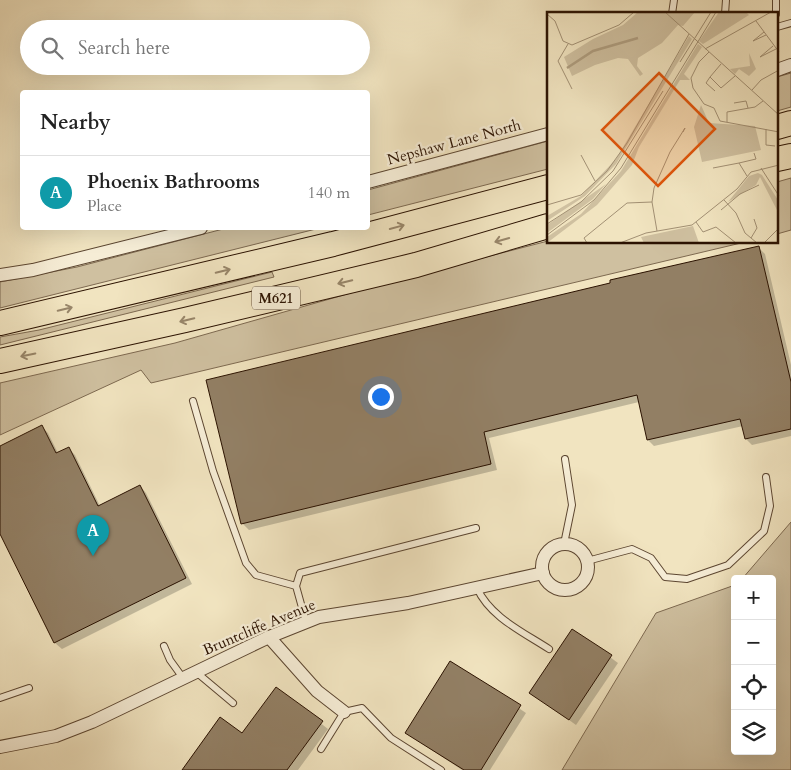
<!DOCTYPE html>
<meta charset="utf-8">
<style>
:root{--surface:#fff;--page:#f6f6f6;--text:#222;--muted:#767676;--line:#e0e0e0;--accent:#8f2418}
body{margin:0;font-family:Cardo,serif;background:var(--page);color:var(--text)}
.controls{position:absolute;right:15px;bottom:15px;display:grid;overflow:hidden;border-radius:5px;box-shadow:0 5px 20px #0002}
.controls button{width:45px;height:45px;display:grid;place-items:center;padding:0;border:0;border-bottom:1px solid var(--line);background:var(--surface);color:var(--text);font:25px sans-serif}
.you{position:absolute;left:380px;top:396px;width:18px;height:18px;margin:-12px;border:4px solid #fff;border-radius:50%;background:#1a73e8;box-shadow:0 0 0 8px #1a73e833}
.badge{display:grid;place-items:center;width:32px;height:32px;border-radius:50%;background:var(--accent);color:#fff;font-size:16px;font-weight:700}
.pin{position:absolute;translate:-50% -41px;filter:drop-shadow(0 1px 2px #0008)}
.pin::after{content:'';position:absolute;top:26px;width:18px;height:15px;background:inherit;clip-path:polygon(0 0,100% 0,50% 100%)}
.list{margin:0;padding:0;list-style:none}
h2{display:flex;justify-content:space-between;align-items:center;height:65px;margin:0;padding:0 20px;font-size:21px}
h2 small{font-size:16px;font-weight:400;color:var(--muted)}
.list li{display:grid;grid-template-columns:32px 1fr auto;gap:15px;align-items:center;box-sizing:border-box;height:75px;padding:0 20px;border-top:1px solid var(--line)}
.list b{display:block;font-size:19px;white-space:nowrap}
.list p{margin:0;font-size:16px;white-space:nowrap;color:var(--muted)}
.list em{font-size:16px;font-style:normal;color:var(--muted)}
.icon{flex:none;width:28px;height:28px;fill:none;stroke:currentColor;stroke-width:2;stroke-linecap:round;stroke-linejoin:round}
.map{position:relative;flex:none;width:791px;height:770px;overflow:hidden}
.search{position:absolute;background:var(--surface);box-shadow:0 5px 20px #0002;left:20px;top:20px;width:350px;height:55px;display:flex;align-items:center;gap:12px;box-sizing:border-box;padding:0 18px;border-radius:28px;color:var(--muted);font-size:19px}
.panel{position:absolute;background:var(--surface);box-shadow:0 5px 20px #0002;left:20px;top:90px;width:350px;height:140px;border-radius:5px}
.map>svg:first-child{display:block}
.green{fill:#cfc0a0;stroke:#7d6950}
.shadow{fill:#0003}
.building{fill:#927f64;stroke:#2b1201}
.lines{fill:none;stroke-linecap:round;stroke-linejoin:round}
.service-casing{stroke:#5c4631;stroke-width:8}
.minor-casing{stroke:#5c4631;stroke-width:14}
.motorway-casing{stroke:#2b1201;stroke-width:26}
.service{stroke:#f6edd6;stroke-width:6}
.minor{stroke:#f6edd6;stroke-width:12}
.motorway{stroke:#f1e4c0;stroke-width:24}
.oneway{stroke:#98866a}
.labels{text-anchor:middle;stroke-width:4.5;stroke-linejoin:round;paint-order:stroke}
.shield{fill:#f6edd6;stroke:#685441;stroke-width:1}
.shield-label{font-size:14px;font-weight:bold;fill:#2b1201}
.street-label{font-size:15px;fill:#2b1201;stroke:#f6edd6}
.inset-river{fill:none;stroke:#ae9d7f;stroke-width:2.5}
.inset-road{fill:none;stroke:#a29074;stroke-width:1}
.view{fill:#df550b;fill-opacity:0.15;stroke:#df550b;stroke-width:2.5}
.inset-edge{fill:none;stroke:#2b1201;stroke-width:2.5}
</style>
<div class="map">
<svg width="791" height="770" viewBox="0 0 791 770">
<rect width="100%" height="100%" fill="#f1e4c0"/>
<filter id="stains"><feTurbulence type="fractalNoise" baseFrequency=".004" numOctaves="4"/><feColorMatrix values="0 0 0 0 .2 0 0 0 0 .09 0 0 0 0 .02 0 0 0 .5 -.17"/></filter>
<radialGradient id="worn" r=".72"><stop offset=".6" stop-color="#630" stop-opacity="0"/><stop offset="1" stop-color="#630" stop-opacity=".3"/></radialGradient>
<!-- green -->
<g class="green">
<polygon points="791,73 791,107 777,111 777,77"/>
<polygon points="548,141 548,169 368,215 368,190"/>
<polygon points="791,178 791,230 777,234 777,182"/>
<polygon points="227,228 320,228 0,308 0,282 77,267"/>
<polygon points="548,241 548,242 741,243 151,383 141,370 0,435 0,383 175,343 393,281"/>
<polygon points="272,272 274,277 0,345 0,337 39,330"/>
<polygon points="791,522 791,770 562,770 656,613 735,585 735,751 772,751 772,579 742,579"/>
</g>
<!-- shadow -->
<g class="shadow">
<polygon points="759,248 765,254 791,365 791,436 752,445 746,439 743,426 654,446 648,440 639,402 489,438 497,470 249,530 242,523"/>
<polygon points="42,427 48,433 58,453 68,448 75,455 100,506 140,486 146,493 192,584 62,649 55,643 0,532 0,448"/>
<polygon points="573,630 618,663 576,725 531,693"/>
<polygon points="451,662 526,713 490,770 462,770 406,733"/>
<polygon points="276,688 328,729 298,770 183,770 242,735"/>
</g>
<!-- building -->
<g class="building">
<polygon points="759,246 791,382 791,429 745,439 740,419 647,440 637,395 484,432 491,464 241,524 206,380 610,283 610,280"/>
<polygon points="42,425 56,453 69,447 98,506 140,485 186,578 54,643 0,534 0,446"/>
<polygon points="572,629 612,655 569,720 529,693"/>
<polygon points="450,661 521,705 481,770 464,770 405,733"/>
<polygon points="276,687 323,721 287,770 182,770 220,717 242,733"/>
</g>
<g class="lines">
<!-- service casing -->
<g class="service-casing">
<g id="service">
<polyline points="672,14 674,0"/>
<polyline points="725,14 726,0"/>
<polyline points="776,14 776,0"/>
<polyline points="777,27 791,23"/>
<polyline points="193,401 213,471 246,563 256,575 296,586"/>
<polyline points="564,544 572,505 565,459"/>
<polyline points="587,561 632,549 651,558 665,577 687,579 728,565 764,531 770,506 766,477"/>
<path d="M477,588C490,617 523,632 549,649"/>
<polyline points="306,622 296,586 300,573 476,528"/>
<polyline points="164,646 170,660 183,678"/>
<polyline points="196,672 233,703"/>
<polyline points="0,698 29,688"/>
<polyline points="321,749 344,712 362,708 391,738 441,770"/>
</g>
</g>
<!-- minor casing -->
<g class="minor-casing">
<g id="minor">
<polyline points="777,70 791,65"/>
<polyline points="368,182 548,134"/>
<polyline points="0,275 33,270 201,228"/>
<circle cx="565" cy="567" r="23"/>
<polyline points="269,637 317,691 344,712"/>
<polyline points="0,747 56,736 92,722 269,637 319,617 408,603 543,573"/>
</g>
</g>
<!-- motorway casing -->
<g class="motorway-casing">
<g id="motorway">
<polyline points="777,127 791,123"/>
<polyline points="777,159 791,156"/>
<polyline points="0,323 333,244 548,187"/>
<polyline points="0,361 185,320 416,265 548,226"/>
</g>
</g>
<!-- service -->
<use href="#service" class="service"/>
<!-- minor -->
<use href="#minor" class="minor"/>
<!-- motorway -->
<use href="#motorway" class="motorway"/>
</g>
<!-- one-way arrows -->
<defs><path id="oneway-shaft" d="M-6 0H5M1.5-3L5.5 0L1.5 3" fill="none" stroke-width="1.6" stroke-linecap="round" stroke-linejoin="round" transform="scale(1.25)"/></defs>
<g class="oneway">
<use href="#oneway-shaft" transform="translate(397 227) rotate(-15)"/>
<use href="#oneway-shaft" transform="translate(502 240) rotate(164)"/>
<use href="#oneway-shaft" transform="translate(223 271) rotate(-13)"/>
<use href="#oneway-shaft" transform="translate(345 282) rotate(166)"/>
<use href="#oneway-shaft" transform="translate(65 309) rotate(-13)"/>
<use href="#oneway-shaft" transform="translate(187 320) rotate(167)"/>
<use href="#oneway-shaft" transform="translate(28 355) rotate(168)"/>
</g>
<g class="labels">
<!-- shield labels -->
<rect class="shield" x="252" y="286.5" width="48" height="23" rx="4"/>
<g class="shield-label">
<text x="276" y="303">M621</text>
</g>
<!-- street labels -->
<g class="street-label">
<text transform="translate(454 142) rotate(-15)" y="5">Nepshaw Lane North</text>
<text transform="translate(259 627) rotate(-23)" y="5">Bruntcliffe Avenue</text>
</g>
</g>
<!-- overview -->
<g transform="translate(547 12)">
<rect width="231" height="231" fill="#f1e4c0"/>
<path d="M91,0H148L136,14L131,13L115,31L91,46L90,54L96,62L93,64L81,47L71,46L48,53L25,64L17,45L46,27L76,13ZM172,0H199L206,7L202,3L156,32L152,29ZM142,24L145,27L69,152L38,184L0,209V204L34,184L69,147ZM151,32L155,35L137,62L143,68H133L92,135L85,153L50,193L0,231V225L34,202L74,159ZM202,41L209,57L202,64L192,57L188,62L183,57L203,54ZM154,93L162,111L208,114L214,138L155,150L147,115ZM211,161L215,163L231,188V200L213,165L209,173L181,190L202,164ZM59,172L46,187L0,221V213ZM146,214L152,231H97L94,225Z" fill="#cfc0a0"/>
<path class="inset-river" d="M20,56L46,39L91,26"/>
<path class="inset-road" d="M118,0L232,103M0,2L8,9L16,29L25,33L72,13L87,0M209,9L232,40M217,20L206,29L219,23M21,32L11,49L25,77M226,34L213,45L229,37M158,37L224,0M162,40L152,50L144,66L146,76L157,92L167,96L173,109L232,120M133,50L164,0M174,52L163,65L174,76L188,64M163,65L159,71L168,79M205,78L214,68L232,58M187,91L199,89L201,96M180,110V100L208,95L216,89M219,117V133L228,134M34,143L48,169M192,151L209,147L207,141M166,156L192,151L200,164M214,156L232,184M177,188L189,201L198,221L210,231M0,193L34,183L60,159L80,131L142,22M174,198L193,182L212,173M149,210L156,220L169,215L189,231M0,212L34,190L66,159L116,79M110,219L105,190L107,176L123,140L138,116L136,120M0,223L47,188L74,156L169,0M204,226L210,216L207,207M40,231L37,226L80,191L105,190M73,231L99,221L145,213L190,177L204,160L232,153M217,231L232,216"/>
<path class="view" d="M112,61L168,117L111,174L55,118Z"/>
<rect width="231" height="231" class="inset-edge"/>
</g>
<rect width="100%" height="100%" filter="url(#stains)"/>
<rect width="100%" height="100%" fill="url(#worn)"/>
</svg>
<div class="controls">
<button>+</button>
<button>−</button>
<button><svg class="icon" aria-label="locate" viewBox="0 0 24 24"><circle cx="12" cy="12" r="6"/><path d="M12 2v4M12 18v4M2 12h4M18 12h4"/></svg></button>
<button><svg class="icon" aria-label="layers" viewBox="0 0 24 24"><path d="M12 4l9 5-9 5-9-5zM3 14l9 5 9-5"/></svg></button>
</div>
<div class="you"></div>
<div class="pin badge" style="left:93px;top:556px;background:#0f9aa8">A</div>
<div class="search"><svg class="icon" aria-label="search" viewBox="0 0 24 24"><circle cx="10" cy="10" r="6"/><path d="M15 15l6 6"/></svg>Search here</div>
<section class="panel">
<h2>Nearby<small></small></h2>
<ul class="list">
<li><span class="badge" style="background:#0f9aa8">A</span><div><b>Phoenix Bathrooms</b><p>Place</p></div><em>140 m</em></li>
</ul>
</section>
</div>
